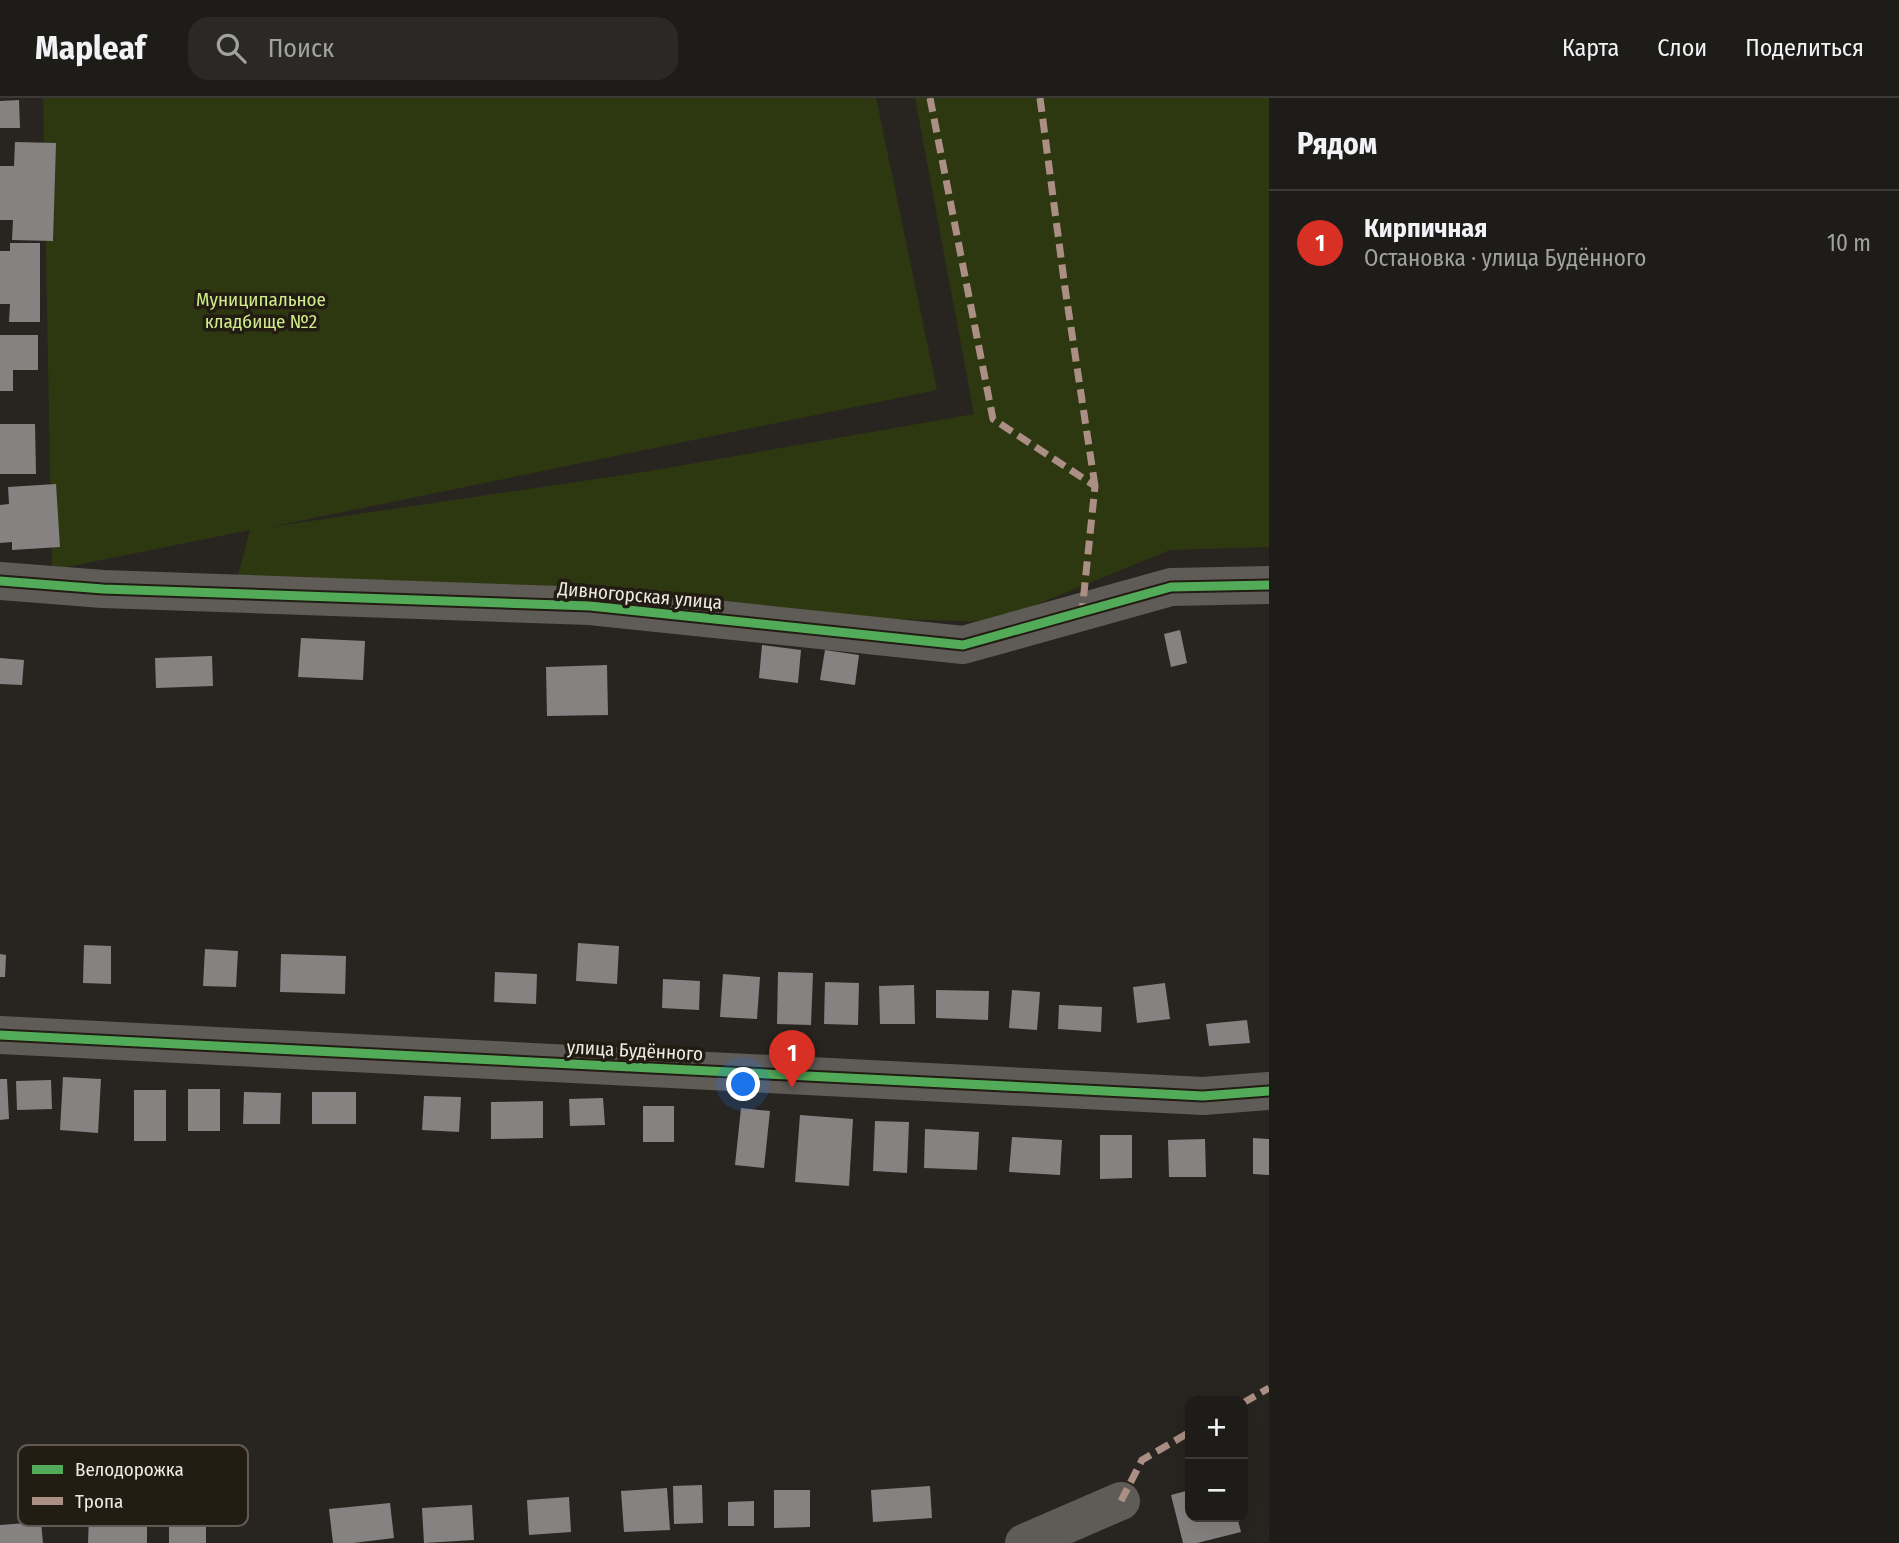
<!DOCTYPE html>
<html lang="ru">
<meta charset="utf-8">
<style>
:root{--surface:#1e1c18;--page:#2b2925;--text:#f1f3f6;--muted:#a1a1a2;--line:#3c3a37;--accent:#d93025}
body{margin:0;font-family:"Fira Sans Condensed",sans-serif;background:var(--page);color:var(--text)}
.controls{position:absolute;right:21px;bottom:21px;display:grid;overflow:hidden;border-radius:14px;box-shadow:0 7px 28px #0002}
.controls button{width:63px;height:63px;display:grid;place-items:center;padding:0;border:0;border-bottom:2px solid var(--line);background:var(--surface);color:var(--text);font:35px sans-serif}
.you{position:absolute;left:744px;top:987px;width:24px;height:24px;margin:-18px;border:5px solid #fff;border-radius:50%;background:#1a73e8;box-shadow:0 0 0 10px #1a73e833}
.badge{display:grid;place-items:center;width:46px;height:46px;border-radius:50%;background:var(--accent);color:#fff;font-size:23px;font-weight:700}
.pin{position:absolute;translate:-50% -58px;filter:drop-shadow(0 2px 4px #0008)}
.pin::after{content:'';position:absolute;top:37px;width:24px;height:21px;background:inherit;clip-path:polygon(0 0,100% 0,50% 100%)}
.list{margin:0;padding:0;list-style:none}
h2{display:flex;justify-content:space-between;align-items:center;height:91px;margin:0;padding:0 28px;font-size:30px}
h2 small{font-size:23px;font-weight:400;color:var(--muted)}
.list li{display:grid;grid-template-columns:46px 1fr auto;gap:21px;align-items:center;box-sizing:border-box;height:105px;padding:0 28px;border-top:2px solid var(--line)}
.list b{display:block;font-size:26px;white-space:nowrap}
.list p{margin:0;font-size:23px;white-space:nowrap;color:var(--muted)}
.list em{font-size:23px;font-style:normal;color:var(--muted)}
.icon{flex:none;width:38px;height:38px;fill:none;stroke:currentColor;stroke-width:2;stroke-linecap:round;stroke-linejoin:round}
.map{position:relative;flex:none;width:1269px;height:1445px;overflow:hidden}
header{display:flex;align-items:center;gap:42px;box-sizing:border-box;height:98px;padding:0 35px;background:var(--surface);border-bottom:2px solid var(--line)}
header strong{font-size:33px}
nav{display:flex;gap:38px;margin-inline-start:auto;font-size:24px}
.search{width:490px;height:63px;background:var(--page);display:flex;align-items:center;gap:18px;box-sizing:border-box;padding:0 24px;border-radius:21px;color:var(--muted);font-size:26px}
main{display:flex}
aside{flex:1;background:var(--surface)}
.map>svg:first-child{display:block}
.green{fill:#2e3810}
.building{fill:#878282}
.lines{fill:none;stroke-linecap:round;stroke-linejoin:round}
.minor{stroke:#5f5c58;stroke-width:38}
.quiet{stroke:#ac8f84;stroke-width:7;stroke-dasharray:14 7;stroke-linecap:butt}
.cycleway-casing{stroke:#231c13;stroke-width:13}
.cycleway{stroke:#51ab58;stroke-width:9}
.labels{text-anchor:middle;stroke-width:7;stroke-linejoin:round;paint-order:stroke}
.park-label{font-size:19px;fill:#cfec8a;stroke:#231c13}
.street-label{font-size:19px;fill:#efeae4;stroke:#231c13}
.key{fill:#231c13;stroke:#605a52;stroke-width:2}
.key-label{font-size:19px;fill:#efeae4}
</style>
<header>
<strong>Mapleaf</strong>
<div class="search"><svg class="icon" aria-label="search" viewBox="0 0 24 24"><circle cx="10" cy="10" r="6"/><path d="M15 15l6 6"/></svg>Поиск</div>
<nav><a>Карта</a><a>Слои</a><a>Поделиться</a></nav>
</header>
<main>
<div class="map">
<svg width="1269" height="1445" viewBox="0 0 1269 1445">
<rect width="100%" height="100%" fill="#282520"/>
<!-- green -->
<polygon class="green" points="43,0 876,0 937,292 270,429 644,374 974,316 915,0 1269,0 1269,449 1170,452 994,524 830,519 237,481 250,432 52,472"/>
<!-- building -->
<g class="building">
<polygon points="19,2 20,30 0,30 0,3"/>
<polygon points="15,44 56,45 53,143 12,142 13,122 0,122 0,68 14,68"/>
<polygon points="10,145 40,145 40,224 9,224 10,206 0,206 0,153 10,153"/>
<polygon points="0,237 38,237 38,272 13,272 13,293 0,293"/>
<polygon points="0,326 35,326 36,376 0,376"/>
<polygon points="56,386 60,449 12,452 12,444 0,445 0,407 9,406 8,389"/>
<polygon points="1180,532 1187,565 1171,569 1164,536"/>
<polygon points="301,540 365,543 363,582 298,579"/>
<polygon points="762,547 801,552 798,585 759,580"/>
<polygon points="825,552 859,557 855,587 820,582"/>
<polygon points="212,558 213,588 156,590 155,560"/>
<polygon points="0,560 24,562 22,587 0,586"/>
<polygon points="607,567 608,617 547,618 546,569"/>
<polygon points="578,845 619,848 617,886 576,883"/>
<polygon points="84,847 111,848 111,886 83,885"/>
<polygon points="205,851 238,853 236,889 203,888"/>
<polygon points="0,856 6,857 5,879 0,879"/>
<polygon points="281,856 346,858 345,896 280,894"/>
<polygon points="495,874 537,876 536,906 494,904"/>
<polygon points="778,874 813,875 811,927 777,926"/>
<polygon points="723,876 760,879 757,921 720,919"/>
<polygon points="663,881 700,883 699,912 662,910"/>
<polygon points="825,884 859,885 858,927 824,926"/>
<polygon points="1165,885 1170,921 1137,925 1133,889"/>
<polygon points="914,887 915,926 880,926 879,888"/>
<polygon points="936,892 989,893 988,922 936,920"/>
<polygon points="1012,892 1040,894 1037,932 1009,930"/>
<polygon points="1059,907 1102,909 1101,934 1058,931"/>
<polygon points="1247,922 1250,945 1209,948 1206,926"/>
<polygon points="63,979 101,981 98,1035 60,1032"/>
<polygon points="0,981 7,981 9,1021 0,1022"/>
<polygon points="51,982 52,1011 17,1012 16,983"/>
<rect x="188" y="991" width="32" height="42"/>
<rect x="134" y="992" width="32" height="51"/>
<polygon points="244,994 281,995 280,1026 243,1026"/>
<rect x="312" y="994" width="44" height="32"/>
<polygon points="424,998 461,999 459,1034 422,1032"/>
<polygon points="603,1000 605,1027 570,1028 569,1001"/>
<polygon points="543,1003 543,1040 491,1041 491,1004"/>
<rect x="643" y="1008" width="31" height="36"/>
<polygon points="741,1010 770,1013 764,1070 735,1067"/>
<polygon points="800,1017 853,1021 849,1088 795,1084"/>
<polygon points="875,1023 909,1024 907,1075 873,1073"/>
<polygon points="925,1031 979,1034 977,1072 924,1070"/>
<polygon points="1100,1037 1132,1037 1132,1080 1100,1081"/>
<polygon points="1012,1039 1062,1042 1060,1077 1009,1074"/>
<polygon points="1253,1040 1269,1041 1269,1077 1253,1076"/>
<polygon points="1205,1041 1206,1079 1169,1079 1168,1042"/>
<polygon points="702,1387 703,1425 674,1426 673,1388"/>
<polygon points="930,1388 932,1420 873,1424 871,1392"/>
<polygon points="667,1390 670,1432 624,1434 621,1393"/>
<polygon points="774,1392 810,1392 810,1429 774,1430"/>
<polygon points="1190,1392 1190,1419 1237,1419 1241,1434 1197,1445 1183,1445 1171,1397"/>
<polygon points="569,1399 571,1434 529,1437 527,1402"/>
<polygon points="754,1403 754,1428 728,1428 728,1404"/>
<polygon points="390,1405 394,1440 353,1445 333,1445 329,1411"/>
<polygon points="472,1407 474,1442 424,1445 422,1410"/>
<polygon points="89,1418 147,1418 147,1445 88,1445"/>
<rect x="169" y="1420" width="37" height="25"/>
<polygon points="41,1424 43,1445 0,1445 0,1427"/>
</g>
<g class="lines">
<!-- minor -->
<g class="minor">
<polyline points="0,483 103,491 590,508 963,547 1171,489 1269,487"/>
<polyline points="0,937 1203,998 1269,993"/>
<polyline points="1024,1445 1121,1403"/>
</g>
<!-- quiet -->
<g class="quiet">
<polyline points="930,0 993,321 1095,388 1082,514"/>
<polyline points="1040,0 1065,190 1095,388"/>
<polyline points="1243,1305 1269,1290"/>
<polyline points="1121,1403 1142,1362 1190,1334"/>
</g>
<!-- cycleway casing -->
<g class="cycleway-casing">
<g id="cycleway">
<polyline points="0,483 103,491 590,508 963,547 1171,489 1269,487"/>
<polyline points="0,937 1203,998 1269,993"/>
</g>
</g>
<!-- cycleway -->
<use href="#cycleway" class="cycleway"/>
</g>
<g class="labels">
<!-- park labels -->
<g class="park-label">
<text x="261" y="208">Муниципальное<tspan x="261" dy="22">кладбище №2</tspan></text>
</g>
<!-- street labels -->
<g class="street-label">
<text transform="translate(640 497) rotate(5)" y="7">Дивногорская улица</text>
<text transform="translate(635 952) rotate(3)" y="7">улица Будённого</text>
</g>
</g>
<!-- legend -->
<rect x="18" y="1347" width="230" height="81" rx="10" class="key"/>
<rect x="32" y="1367" width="31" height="9" fill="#51ab58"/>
<rect x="32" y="1399" width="31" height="8" fill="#ac8f84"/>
<g class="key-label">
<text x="75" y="1378">Велодорожка</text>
<text x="75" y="1410">Тропа</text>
</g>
</svg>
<div class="controls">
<button>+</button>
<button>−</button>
</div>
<div class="you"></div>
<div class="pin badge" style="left:792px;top:990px">1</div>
</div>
<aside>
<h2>Рядом<small></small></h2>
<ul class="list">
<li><span class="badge">1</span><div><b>Кирпичная</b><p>Остановка · улица Будённого</p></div><em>10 m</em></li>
</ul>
</aside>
</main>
